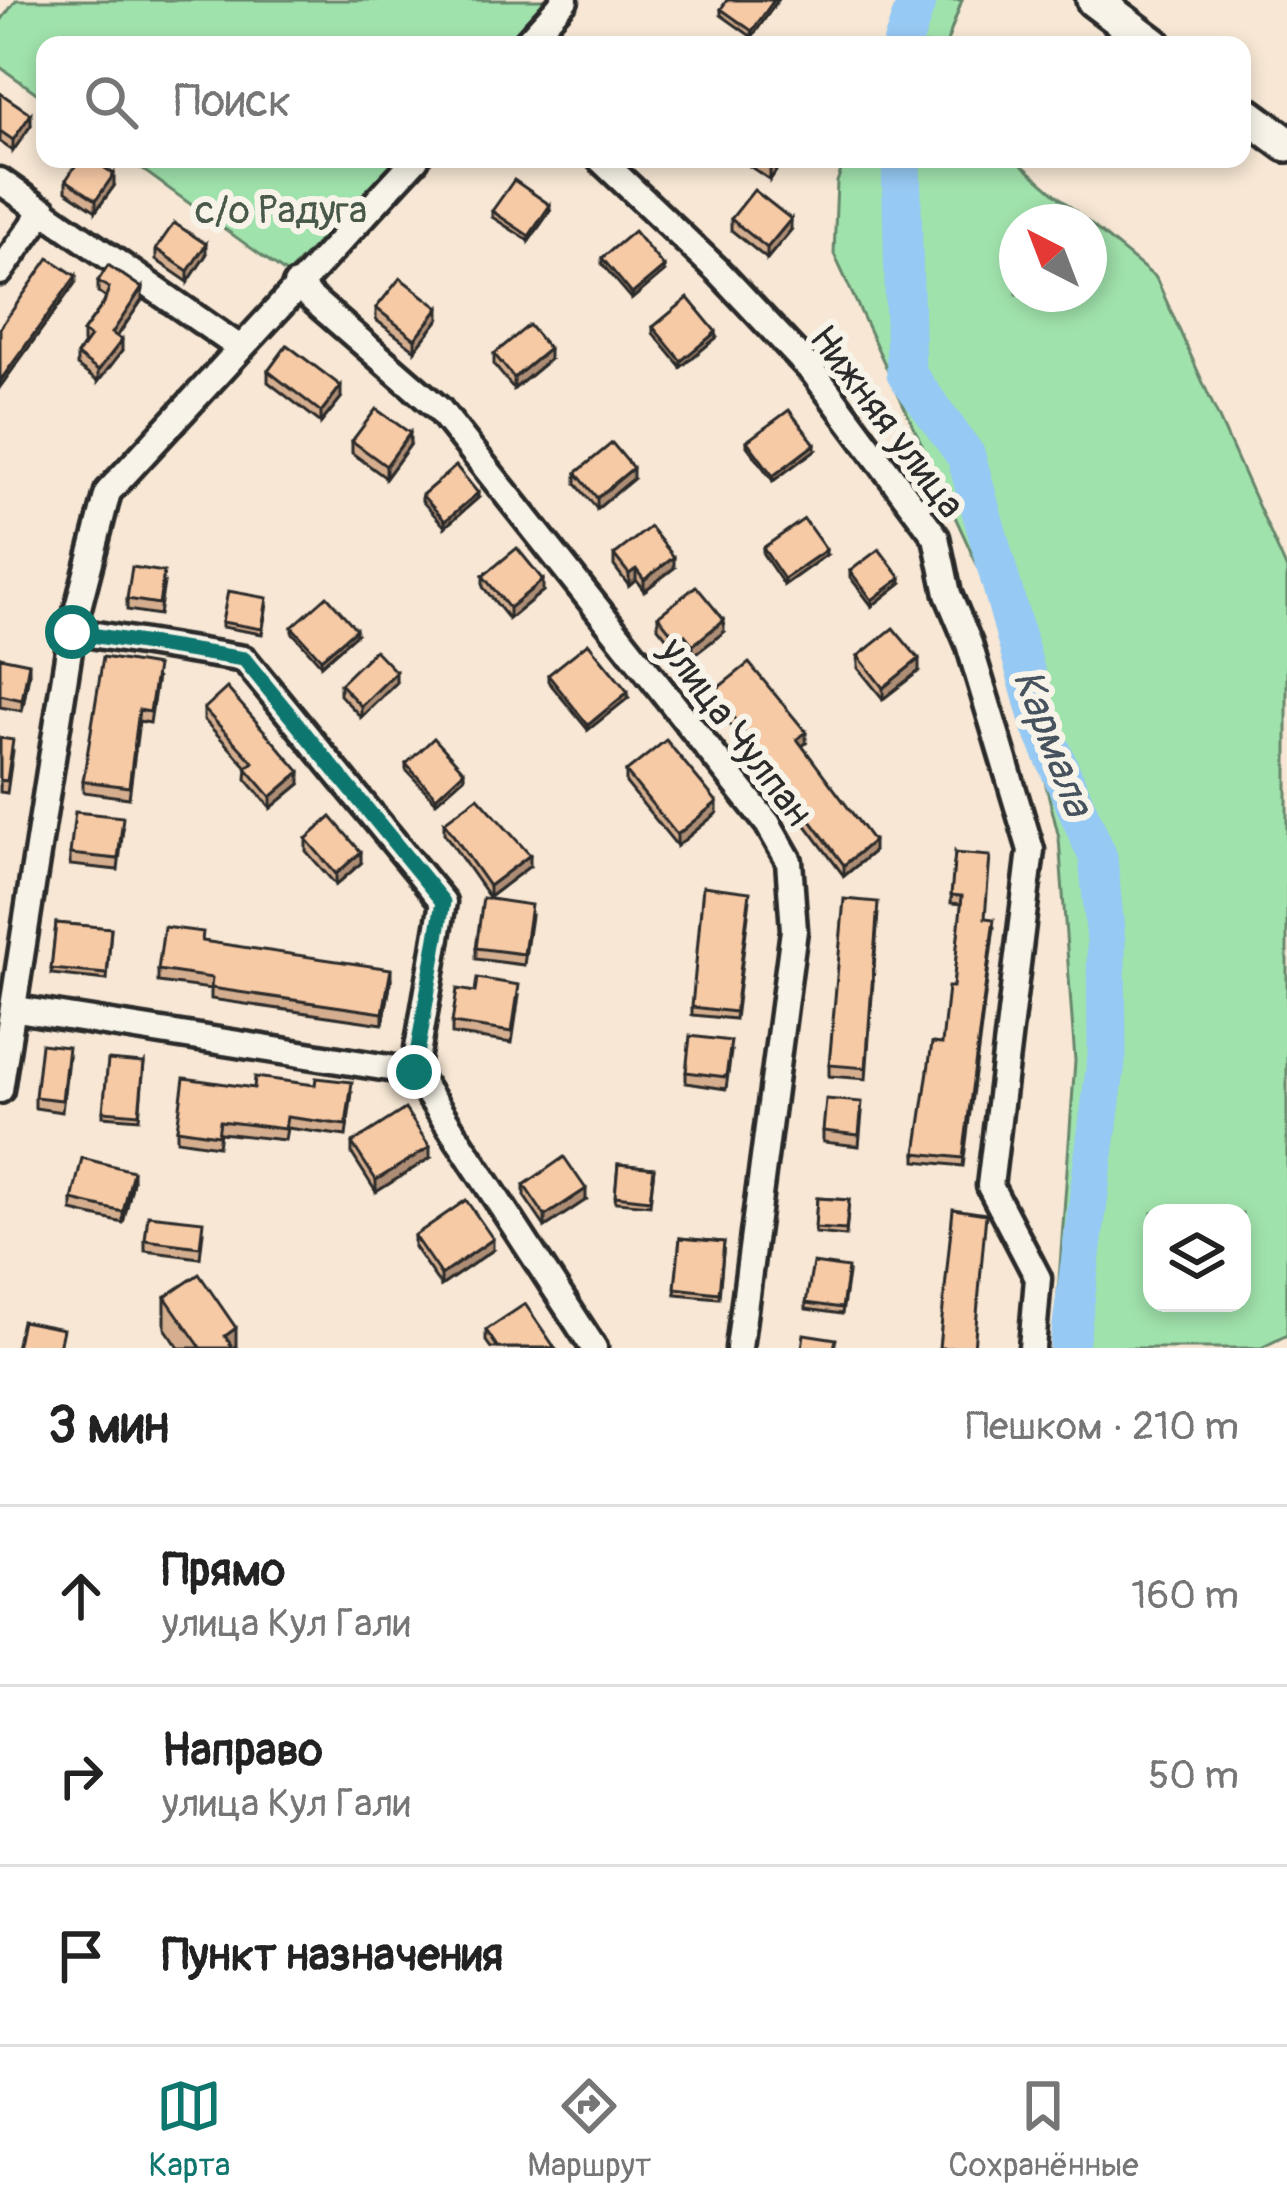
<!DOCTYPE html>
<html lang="ru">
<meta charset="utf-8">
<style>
:root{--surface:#fff;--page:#f6f6f6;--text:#222;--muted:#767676;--line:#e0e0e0;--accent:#0f766e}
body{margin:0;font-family:Pangolin,sans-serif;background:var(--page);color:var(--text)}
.controls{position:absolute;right:36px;bottom:36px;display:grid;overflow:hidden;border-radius:24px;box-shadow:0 6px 18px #0003}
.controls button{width:108px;height:108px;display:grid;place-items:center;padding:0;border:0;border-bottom:3px solid var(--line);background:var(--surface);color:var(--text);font:60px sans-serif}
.compass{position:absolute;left:999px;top:204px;width:108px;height:108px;border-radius:50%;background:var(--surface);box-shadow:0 6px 18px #0003;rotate:318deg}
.stop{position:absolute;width:36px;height:36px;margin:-27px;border:9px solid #0f766e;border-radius:50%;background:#fff}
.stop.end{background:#0f766e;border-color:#fff;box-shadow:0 3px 12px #0008}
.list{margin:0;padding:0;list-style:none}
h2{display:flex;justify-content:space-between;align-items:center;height:156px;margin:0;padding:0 48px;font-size:51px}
h2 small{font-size:39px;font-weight:400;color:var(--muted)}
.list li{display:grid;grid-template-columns:78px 1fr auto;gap:36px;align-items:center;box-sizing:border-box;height:180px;padding:0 48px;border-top:3px solid var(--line)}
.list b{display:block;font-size:45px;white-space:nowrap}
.list p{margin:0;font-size:39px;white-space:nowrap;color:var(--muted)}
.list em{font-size:39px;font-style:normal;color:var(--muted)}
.icon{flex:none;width:66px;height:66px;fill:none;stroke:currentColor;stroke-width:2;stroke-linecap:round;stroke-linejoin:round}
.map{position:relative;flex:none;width:1287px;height:1348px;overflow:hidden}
.search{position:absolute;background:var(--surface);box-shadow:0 6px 18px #0003;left:36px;right:36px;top:36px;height:132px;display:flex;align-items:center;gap:30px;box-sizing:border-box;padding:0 42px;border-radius:24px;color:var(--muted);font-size:45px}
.sheet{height:696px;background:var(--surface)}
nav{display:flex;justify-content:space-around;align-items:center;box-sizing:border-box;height:168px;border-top:3px solid var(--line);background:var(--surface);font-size:33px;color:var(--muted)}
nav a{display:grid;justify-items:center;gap:6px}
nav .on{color:var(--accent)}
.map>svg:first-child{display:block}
.green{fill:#a0e2ac;stroke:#66866c;stroke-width:3;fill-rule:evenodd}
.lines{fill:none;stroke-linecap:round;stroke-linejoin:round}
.river{stroke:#96c9f3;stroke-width:39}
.minor-casing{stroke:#2b2b2b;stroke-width:33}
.major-casing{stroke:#2b2b2b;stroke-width:42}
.minor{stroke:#f7f3e8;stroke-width:24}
.major{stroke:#f7f3e8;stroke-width:33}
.wall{fill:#d4ae8f;stroke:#2b2b2b;stroke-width:3}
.shaded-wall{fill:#ad8d74;stroke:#2b2b2b;stroke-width:3}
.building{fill:#f7caa6;stroke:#2b2b2b;stroke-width:3}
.route{stroke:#0f766e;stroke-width:15}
.labels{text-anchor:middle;stroke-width:12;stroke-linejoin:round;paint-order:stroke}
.park-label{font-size:39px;fill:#48594b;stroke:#f7f3e8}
.street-label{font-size:39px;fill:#2b2b2b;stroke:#f7f3e8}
.water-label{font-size:42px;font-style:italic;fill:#46525d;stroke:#f7f3e8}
</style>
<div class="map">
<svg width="1287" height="1348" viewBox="0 0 1287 1348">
<rect width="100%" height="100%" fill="#f7e7d4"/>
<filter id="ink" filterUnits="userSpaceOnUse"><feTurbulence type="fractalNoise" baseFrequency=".00833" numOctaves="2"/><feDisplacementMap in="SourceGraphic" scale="24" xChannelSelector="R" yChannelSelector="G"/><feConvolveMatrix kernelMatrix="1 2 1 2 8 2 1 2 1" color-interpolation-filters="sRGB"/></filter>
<g filter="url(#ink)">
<!-- green -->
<g class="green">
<polygon points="16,0 548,0 507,45 45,45 45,99 0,67 0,22"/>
<polygon points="900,0 962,0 946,45 884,45"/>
<polygon points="128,159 399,159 287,274"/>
<path d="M845,159H1015L1088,222H1017V294H1089V223L1156,278L1287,570V1335L1261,1348H1054L1075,1061L1059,838L1009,634L834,254L837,182ZM1242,1213V1303H1152V1213Z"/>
</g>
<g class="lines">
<!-- river -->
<g class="river">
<polyline points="902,45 917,0"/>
<polyline points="901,159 906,373 966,456 1040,724 1098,857 1106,941 1107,1055 1069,1348"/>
</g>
<!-- minor casing -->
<g class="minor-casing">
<g id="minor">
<polyline points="524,45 565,0"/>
<polyline points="600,159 717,270 814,373 936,537 948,594 969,644 1031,850 990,1186 1038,1278 1032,1348"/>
<polyline points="0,181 237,346"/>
<polyline points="0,272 44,210"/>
<polyline points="296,285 439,409 768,824 789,861 794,930 739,1348"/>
<polyline points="72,631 244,659 443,902 414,1072"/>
<polyline points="17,1009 414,1072 594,1348"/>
<polyline points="0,1090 72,631 108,492 416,159"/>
</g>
</g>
<!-- major casing -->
<g class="major-casing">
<g id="major">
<polyline points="1094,0 1154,45"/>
<polyline points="1242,111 1287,144"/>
</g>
</g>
<!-- minor -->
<use href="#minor" class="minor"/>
<!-- major -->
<use href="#major" class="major"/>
</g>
<!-- wall -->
<g class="wall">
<polygon points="778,0 752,37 721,15 721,9"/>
<polygon points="0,93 31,125 13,151 0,142"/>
<polygon points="739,159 784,159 770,180"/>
<polygon points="66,180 114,186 96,211 66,191"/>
<polygon points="492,211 550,211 529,241 492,217"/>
<polygon points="731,219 791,230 767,259 731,230"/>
<polygon points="156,249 206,255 188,282 156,260"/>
<polygon points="602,258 664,272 632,299 602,264"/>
<polygon points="98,281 142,300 117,337 122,351 98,382 77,366 77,355 84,344 83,343 83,332 104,303 106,298 98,292"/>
<polygon points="376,308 439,319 415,350 376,320"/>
<polygon points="653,327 716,338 681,367 653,333"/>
<polygon points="494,354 549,360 514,389 494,365"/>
<polygon points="268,371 341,398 321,423 268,382"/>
<polygon points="352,441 410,445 386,478 352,453"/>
<polygon points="747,441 815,450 773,481 747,446"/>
<polygon points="576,473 633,479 597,509 576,484"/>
<polygon points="422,495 478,498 445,527 422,501"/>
<polygon points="763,548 826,555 784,585 763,554"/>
<polygon points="614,555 674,568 644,591 636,580 629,586 614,566"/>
<polygon points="850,571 901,583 872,606 850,577"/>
<polygon points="483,576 543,591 509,619 483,587"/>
<polygon points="164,583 159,615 127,610 127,599"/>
<polygon points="267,604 262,634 222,627 222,622"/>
<polygon points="658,616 724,632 693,656 685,646 678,652 658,627"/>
<polygon points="292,627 356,634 321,665 292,632"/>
<polygon points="858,656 919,671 883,699 858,668"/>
<polygon points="0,657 29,674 22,711 0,707"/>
<polygon points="548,675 628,698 588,730 548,681"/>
<polygon points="157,677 150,723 139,721 129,798 83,792 83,781"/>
<polygon points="396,683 361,717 340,695 340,684"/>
<polygon points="714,691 806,743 802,746 873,852 844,876 714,703"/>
<polygon points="204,709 300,784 271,808 246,779 247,767 204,720"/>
<polygon points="0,738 13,751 7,793 0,792"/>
<polygon points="406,764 464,777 436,802 406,770"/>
<polygon points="626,772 717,813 677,846 626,783"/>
<polygon points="444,822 530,866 489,897 444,833"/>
<polygon points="123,829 118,870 70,865 70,854"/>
<polygon points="306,839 361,863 336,885 306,851"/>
<polygon points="955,853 985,918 994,927 963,1166 916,1161 916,1153 942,1044 953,987 962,904 951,903"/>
<polygon points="750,899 735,1019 692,1015 692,1007"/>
<polygon points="878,913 866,1079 829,1076 829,1065"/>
<polygon points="531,916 524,965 476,959 476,948"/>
<polygon points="56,923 111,928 107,980 51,974"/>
<polygon points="203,941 391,980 383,1024 211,999 211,989 158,982 158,970"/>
<polygon points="519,996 512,1043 452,1034 452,1023"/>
<polygon points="731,1052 726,1089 686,1083 686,1072"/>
<polygon points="68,1058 62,1112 35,1108 35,1097"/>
<polygon points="144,1063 139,1119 103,1116 103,1111"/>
<polygon points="254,1088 352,1093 346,1136 287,1128 285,1140 220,1133 218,1146 177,1140 177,1129"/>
<polygon points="862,1113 859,1146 823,1142 823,1131"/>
<polygon points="352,1143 430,1158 376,1192 352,1154"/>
<polygon points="618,1164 654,1168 650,1205 615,1202"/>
<polygon points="133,1182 123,1223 72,1211 72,1200"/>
<polygon points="524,1185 586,1200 545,1227 524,1196"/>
<polygon points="817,1198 849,1200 846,1236 815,1233"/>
<polygon points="203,1232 200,1258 145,1251 145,1240"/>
<polygon points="414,1236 493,1250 441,1286 414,1247"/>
<polygon points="680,1238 724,1242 719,1298 675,1294"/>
<polygon points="848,1274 842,1314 806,1309 806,1303"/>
<polygon points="165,1297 236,1348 179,1348 165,1328"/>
<polygon points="486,1330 555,1348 491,1348 486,1341"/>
</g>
<!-- shaded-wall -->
<g class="shaded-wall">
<polygon points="774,0 778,0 752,37 752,31"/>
<polygon points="31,114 31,125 13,151 13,140"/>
<polygon points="776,159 784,159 770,180 770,169"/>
<polygon points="114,174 114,186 96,211 96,200"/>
<polygon points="550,205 550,211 529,241 529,236"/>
<polygon points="791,219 791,230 767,259 767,248"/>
<polygon points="206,244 206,255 188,282 188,271"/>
<polygon points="664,267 664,272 632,299 632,294"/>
<polygon points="76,276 76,282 0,387 0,381"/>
<polygon points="142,288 142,300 112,344 112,333"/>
<polygon points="439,308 439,319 415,350 415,339"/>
<polygon points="716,332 716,338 681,367 681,361"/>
<polygon points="122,340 122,351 98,382 98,371"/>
<polygon points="549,349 549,360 514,389 514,378"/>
<polygon points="341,386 341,398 321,423 321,412"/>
<polygon points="410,433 410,445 386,478 386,466"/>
<polygon points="815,444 815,450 773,481 773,476"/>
<polygon points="633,468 633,479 597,509 597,498"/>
<polygon points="478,493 478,498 445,527 445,521"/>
<polygon points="826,550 826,555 784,585 784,579"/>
<polygon points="674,557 674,568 644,591 644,580"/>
<polygon points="636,569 636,580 629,586 629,574"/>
<polygon points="901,578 901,583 872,606 872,600"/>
<polygon points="543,580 543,591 509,619 509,608"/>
<polygon points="724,620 724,632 693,656 693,645"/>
<polygon points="356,629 356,634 321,665 321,659"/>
<polygon points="685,635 685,646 678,652 678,641"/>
<polygon points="919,659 919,671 883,699 883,688"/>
<polygon points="29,663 29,674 22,711 22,700"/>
<polygon points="396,672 396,683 361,717 361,706"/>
<polygon points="628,692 628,698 588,730 588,725"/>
<polygon points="806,732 806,743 797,750 797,739"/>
<polygon points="464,771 464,777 436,802 436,797"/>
<polygon points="300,772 300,784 271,808 271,797"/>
<polygon points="717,802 717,813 677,846 677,835"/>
<polygon points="873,841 873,852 844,876 844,865"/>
<polygon points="361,852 361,863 336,885 336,874"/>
<polygon points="530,855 530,866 489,897 489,886"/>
<polygon points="391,969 391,980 383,1024 383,1013"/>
<polygon points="430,1147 430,1158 376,1192 376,1180"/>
<polygon points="133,1171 133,1182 123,1223 123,1212"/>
<polygon points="586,1189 586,1200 545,1227 545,1216"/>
<polygon points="493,1239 493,1250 441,1286 441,1275"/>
<polygon points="236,1328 236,1348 225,1348 225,1336"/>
</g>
<!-- building -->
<g class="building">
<polygon points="727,0 774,0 752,31 721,9"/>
<polygon points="0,93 31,114 13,140 0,131"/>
<polygon points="80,159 91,159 114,174 96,200 66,180"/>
<polygon points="755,159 776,159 770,169"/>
<polygon points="514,180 550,205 529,236 492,211"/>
<polygon points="754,190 791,219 767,248 731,219"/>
<polygon points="174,223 206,244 188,271 156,249"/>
<polygon points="634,231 664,267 632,294 602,258"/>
<polygon points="49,258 76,276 0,381 0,328"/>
<polygon points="108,265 142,288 112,333 122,340 98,371 77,355 90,337 83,332 104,303 109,288 98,281"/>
<polygon points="400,278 439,308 415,339 376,308"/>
<polygon points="688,298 716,332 681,361 653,327"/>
<polygon points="529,325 549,349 514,378 494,354"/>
<polygon points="287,345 341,386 321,412 268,371"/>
<polygon points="376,409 410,433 386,466 352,441"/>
<polygon points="789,410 815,444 773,476 747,441"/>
<polygon points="612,443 633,468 597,498 576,473"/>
<polygon points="456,466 478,493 445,521 422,495"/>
<polygon points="804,519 826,550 784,579 763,548"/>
<polygon points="650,527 674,557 644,580 636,569 629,574 614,555"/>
<polygon points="517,548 543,580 509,608 483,576"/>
<polygon points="879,549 901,578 872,600 850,571"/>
<polygon points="132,567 164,572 159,604 127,599"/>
<polygon points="696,586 724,620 693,645 685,635 678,641 658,616"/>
<polygon points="228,591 267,598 262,629 222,622"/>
<polygon points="327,596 356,629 321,659 292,627"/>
<polygon points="893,628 919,659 883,688 858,656"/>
<polygon points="588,643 628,692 588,725 548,675"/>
<polygon points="375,650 396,672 361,706 340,684"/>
<polygon points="0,657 29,663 22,700 0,695"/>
<polygon points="103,657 157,666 150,712 139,710 129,787 83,781"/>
<polygon points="749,663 806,732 797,739 873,841 844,865 714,691"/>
<polygon points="227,688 300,772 271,797 246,768 253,762 204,709"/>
<polygon points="0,738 13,740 7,781 0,780"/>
<polygon points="434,738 464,771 436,797 406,764"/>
<polygon points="666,740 717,802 677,835 626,772"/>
<polygon points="478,797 530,855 489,886 444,822"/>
<polygon points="75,812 123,817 118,859 70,854"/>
<polygon points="331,817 361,852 336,874 306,839"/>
<polygon points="955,853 990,856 985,918 994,919 963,1158 916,1153 932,1043 942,1044 948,987 953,987 962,896 951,895"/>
<polygon points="703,886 750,892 735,1012 692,1007"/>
<polygon points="483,898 531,905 524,954 476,948"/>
<polygon points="844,899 878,902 866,1068 829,1065"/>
<polygon points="56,923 111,928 107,974 51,969"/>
<polygon points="164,927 203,932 202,941 391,969 383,1013 211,988 212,978 158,970"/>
<polygon points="477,978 519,985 512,1032 452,1023 457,989 475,992"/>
<polygon points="690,1036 731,1041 726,1077 686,1072"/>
<polygon points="41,1044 68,1047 62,1100 35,1097"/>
<polygon points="108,1060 144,1063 139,1114 103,1111"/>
<polygon points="255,1077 315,1085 316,1078 352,1082 346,1125 287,1117 285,1129 220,1121 218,1135 177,1129 184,1078 254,1088"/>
<polygon points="826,1099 862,1102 859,1135 823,1131"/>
<polygon points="405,1109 430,1147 376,1180 352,1143"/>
<polygon points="564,1157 586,1189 545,1216 524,1185"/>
<polygon points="82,1158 133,1171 123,1212 72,1200"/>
<polygon points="618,1164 654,1168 650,1200 615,1196"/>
<polygon points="817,1198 849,1200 846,1230 815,1228"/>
<polygon points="466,1200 493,1239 441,1275 414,1236"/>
<polygon points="953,1209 986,1214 974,1348 939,1348"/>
<polygon points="148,1215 203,1221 200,1247 145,1240"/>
<polygon points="680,1238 724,1242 719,1293 675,1288"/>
<polygon points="813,1263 848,1268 842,1308 806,1303"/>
<polygon points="199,1274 236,1328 225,1336 233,1348 201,1348 165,1297"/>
<polygon points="525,1304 555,1348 498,1348 486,1330"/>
<polygon points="22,1321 63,1329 59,1348 16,1348"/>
<polygon points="804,1334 836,1339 834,1348 802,1348"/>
</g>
</g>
<g class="lines" filter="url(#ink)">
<!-- route -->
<polyline class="route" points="72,632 244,659 443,902 414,1072"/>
</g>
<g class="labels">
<!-- park labels -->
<g class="park-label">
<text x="281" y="223">с/о Радуга</text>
</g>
<!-- street labels -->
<g class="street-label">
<text transform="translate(888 421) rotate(53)" y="14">Нижняя улица</text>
<text transform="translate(737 731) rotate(53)" y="14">улица Чулпан</text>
</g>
<!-- water labels -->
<g class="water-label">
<text transform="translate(1054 742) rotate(69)" y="15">Кармала</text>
</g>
</g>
</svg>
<div class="controls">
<button><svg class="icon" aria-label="layers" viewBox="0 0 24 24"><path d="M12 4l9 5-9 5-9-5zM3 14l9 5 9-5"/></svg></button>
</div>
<svg class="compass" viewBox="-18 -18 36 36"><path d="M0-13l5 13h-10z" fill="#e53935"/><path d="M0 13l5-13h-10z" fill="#767676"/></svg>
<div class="stop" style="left:72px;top:632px"></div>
<div class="stop end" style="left:414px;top:1072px"></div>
<div class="search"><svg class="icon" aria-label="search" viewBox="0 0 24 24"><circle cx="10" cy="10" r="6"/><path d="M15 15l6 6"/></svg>Поиск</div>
</div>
<section class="sheet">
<h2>3 мин<small>Пешком · 210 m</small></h2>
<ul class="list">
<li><svg class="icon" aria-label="ahead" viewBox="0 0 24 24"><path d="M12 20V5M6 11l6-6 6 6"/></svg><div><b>Прямо</b><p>улица Кул Гали</p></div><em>160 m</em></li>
<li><svg class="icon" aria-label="right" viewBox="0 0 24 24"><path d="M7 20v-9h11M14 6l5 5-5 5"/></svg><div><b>Направо</b><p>улица Кул Гали</p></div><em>50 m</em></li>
<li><svg class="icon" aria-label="arrive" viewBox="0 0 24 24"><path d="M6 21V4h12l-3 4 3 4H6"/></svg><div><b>Пункт назначения</b></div></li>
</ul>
</section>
<nav>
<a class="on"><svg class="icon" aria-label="map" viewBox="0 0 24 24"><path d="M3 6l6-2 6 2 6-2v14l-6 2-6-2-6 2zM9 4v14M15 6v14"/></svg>Карта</a>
<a><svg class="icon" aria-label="directions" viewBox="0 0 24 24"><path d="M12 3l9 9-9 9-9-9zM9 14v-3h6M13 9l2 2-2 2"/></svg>Маршрут</a>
<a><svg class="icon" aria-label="saved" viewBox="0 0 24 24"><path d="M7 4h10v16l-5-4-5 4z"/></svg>Сохранённые</a>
</nav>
